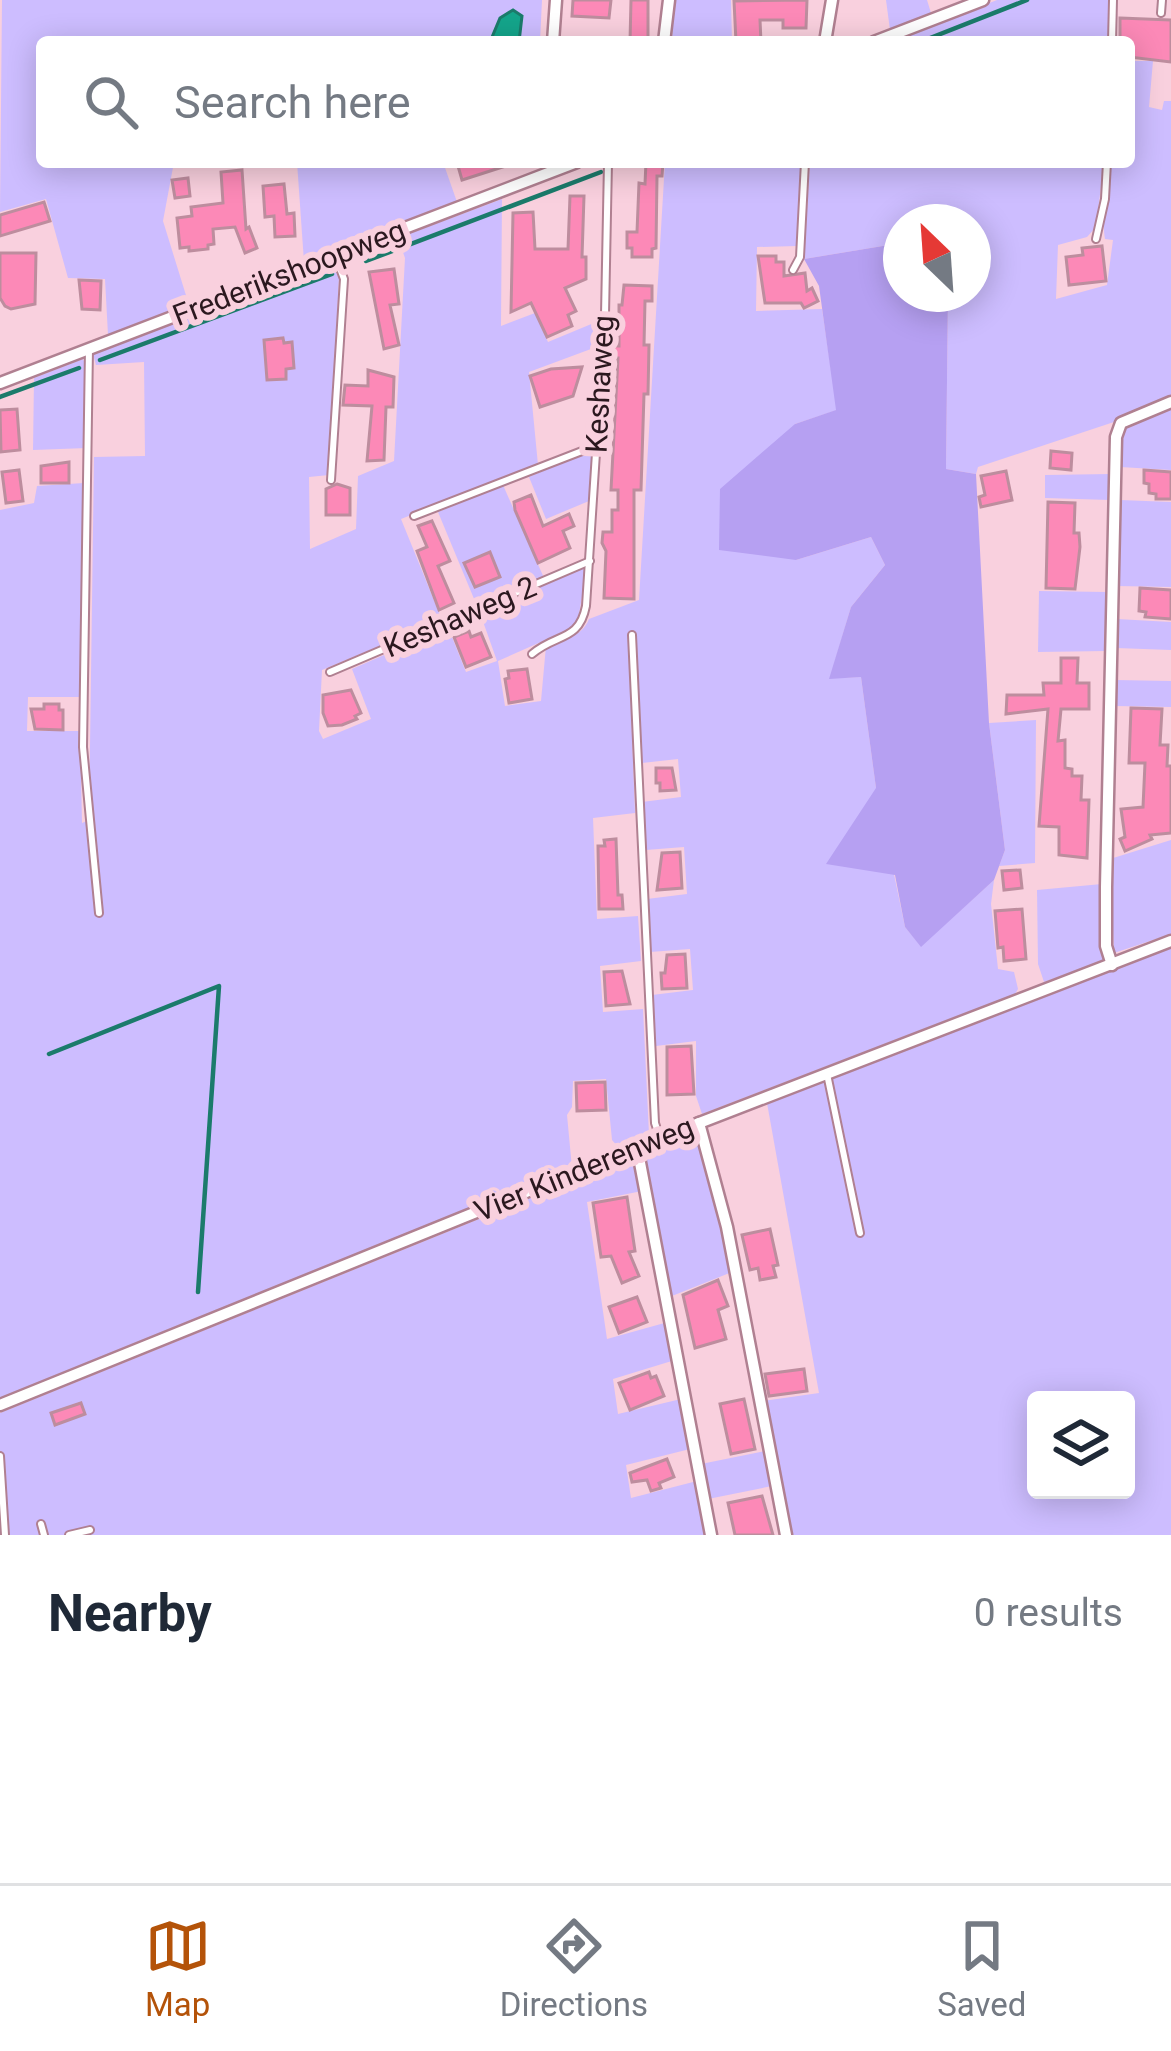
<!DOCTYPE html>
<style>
:root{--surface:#fff;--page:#f2f2f3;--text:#1f2937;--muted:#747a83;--line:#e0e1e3;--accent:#b45309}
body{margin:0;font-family:Roboto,sans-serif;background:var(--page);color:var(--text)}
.controls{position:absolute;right:36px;bottom:36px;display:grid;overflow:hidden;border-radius:12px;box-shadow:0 6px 30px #0003}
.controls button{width:108px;height:108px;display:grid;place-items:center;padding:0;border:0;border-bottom:3px solid var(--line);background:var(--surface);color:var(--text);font:60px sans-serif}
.compass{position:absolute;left:883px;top:204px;width:108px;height:108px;border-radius:50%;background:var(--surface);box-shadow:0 6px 30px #0003;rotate:335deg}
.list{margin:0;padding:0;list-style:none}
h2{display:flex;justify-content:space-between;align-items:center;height:156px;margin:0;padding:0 48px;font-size:51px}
h2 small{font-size:39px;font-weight:400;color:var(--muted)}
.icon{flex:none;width:66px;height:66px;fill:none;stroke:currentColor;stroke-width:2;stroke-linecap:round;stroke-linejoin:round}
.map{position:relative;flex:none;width:1171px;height:1535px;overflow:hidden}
.search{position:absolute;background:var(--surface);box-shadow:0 6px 30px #0003;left:36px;right:36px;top:36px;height:132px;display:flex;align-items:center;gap:30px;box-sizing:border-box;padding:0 42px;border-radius:12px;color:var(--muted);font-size:45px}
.sheet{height:348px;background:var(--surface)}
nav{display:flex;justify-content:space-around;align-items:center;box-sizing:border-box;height:168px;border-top:3px solid var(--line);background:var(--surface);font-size:33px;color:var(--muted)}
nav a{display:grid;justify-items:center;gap:6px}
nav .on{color:var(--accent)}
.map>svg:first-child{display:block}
.green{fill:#cdbdff;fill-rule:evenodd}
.forest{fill:#b6a0f2}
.water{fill:#14a58b;stroke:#1b7b6b;stroke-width:3}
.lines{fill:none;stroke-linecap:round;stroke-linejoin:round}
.stream{stroke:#1b7b6b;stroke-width:4.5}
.building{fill:#fc89b7;stroke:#bd8d9e;stroke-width:3}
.lane-casing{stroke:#b08091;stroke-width:10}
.street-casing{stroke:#b08091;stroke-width:15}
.lane{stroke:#fff;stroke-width:6}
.street{stroke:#fff;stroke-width:10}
.labels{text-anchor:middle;stroke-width:12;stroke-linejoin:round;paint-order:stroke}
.street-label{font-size:30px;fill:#2b181f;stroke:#f9d0de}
</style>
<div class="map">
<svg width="1171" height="1535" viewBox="0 0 1171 1535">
<rect width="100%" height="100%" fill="#f9d0de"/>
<!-- green -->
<g class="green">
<polygon points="2,0 542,0 540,42 42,42 42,162 174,162 163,221 189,305 108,335 105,279 68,278 46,199 0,212"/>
<polygon points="674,0 731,0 732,42 672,42"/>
<polygon points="886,0 927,0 931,13 890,30"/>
<polygon points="997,0 1110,0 1108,42 891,42"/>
<path d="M1129,61H1153L1149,107L1162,110L1164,101H1171V399L1117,421L978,467L976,474L946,469L948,294H973V222H901V243L804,259L810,162H1104L1096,227L1087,237L1058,245L1056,299L1107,285L1113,240L1105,239C1101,217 1109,186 1110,162H1129Z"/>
<polygon points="297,162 443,162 457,202 304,262"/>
<path d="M665,162H803L797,246L757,247L756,311L822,309L837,410L795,424L796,560L871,537L885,565L851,607L830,678L861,677L876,788L905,927L921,946L994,880L991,904L998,969L1014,972L1018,989L1015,994L702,1114L696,1096V1041L656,1046L652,995L693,990L690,949L650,952L647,899L687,894L684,847L646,850L642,802L681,797L678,759L642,763L635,632H628L635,813L593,818L597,919L638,916L641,961L600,966L603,1012L643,1009L649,1134L618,1147L612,1140L606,1079L573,1081L572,1107L567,1115L572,1168L0,1399V510L34,503L37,486L84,483L80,697H28L27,731H80L82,823L89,820L94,457L145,456L144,362L96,365L93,354L332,264L339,278L329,475L309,477L310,549L356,529L358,476L394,461L405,258L398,238L502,199L501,326L535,313L548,342L601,320L599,346L529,372L538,465L401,519L442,620L322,670L319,731L323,739L371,719L352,669L448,627L466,672L497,661L480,613L587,567L577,626L498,661L505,706L541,701L546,646C563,640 582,637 589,619L639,600Z"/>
<polygon points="83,359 88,371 87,448 33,450 34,378"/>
<path d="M1171,406V470L1120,467C1120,418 1128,424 1171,406Z"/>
<polygon points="592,450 589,501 546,519 529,477"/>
<polygon points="1111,474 1110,500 1045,498 1045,475"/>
<polygon points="503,485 544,578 477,606 438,512"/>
<polygon points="1120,500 1171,502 1171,587 1117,586"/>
<polygon points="1039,591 1107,592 1106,651 1038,652"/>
<polygon points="1117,619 1171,622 1171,650 1116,648"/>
<polygon points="1115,680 1171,681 1171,707 1115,706"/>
<polygon points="1036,720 1035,863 999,866 1005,850 989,723"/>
<polygon points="1171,840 1171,934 1114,953 1110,859"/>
<polygon points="1102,884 1105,960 1044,982 1038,964 1037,890"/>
<path d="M1171,947V1535H790L763,1401L819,1393L767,1103ZM1036,1400H1126V1490H1036Z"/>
<polygon points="697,1130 706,1147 732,1272 672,1296 642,1156 648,1149"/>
<polygon points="632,1157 637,1160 642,1191 587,1202 607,1339 668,1322 675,1360 613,1379 618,1414 681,1399 690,1449 626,1465 631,1498 697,1481 708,1535 0,1535 0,1413"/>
<polygon points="765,1451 772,1486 708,1499 701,1464"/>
</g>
<!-- forest -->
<polygon class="forest" points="901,243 901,294 948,294 946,469 976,474 989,723 1005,850 994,880 921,947 905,927 895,875 826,864 876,788 861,677 829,679 851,607 885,565 871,537 796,560 719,550 720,489 795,424 836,410 819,286 804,259"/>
<!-- water -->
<polygon class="water" points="513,10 522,16 519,42 490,42 500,18"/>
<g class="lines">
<!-- stream -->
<g class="stream">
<polyline points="920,42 1027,0"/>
<polyline points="366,261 601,172"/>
<polyline points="100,360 332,274"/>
<polyline points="0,397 79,368"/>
<polyline points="49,1054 219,986 198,1292"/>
</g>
</g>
<!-- building -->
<g class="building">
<polygon points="573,0 611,0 609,18 572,16"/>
<polygon points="631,0 648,0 648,42 630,42"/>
<polygon points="807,0 806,28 783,28 783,20 760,20 761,42 736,42 734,1"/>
<polygon points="1120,18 1171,20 1171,62 1129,57 1129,42 1120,42"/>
<polygon points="461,162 511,162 512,164 462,180 458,166"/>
<polygon points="646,162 663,162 662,176 657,176 656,248 652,249 652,257 632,257 632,248 627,248 627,232 637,232 639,183 645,184"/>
<polygon points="242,170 246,229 249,227 257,248 245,253 235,227 213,229 214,244 208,245 208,249 189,251 189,247 180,248 177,218 192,216 191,207 223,203 221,172"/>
<polygon points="188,178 190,196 175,198 172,180"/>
<polygon points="284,184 287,214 294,213 295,236 275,237 274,216 265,217 263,186"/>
<polygon points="570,196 584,196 582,257 586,257 586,279 565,288 576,311 568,315 572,326 547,337 531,303 511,312 513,213 533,212 535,249 568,249"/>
<polygon points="44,202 50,221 0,236 0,215"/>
<polygon points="1102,246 1106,281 1069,285 1066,257 1083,255 1082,248"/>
<polygon points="0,253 36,253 35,304 11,309 5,306 0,298"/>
<polygon points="758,256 776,256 776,262 784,262 784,276 805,273 807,291 812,288 818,301 804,308 801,303 765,303"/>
<polygon points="394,269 399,304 390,305 399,345 384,349 369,272"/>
<polygon points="79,280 101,281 100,310 82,309"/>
<polygon points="624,285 652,286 652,301 645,301 644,345 649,345 648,394 644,394 641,490 634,490 634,599 604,598 606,551 602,543 603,532 612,532 612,510 618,510 618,490 611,490 618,358 613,358 614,346 619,346 619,305 622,305"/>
<polygon points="283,338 284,343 292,342 294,368 286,369 286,379 267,380 264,340"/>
<polygon points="582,367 573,396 540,407 530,376 551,369"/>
<polygon points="368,370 394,377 393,407 386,407 384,460 367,461 372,406 343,405 345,385 368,386"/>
<polygon points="17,409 20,450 1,452 0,410"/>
<polygon points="1051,451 1072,453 1071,470 1050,468"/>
<polygon points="69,462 69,483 41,483 41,466"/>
<polygon points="19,470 23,501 6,503 2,472"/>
<polygon points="1144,470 1171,472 1171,499 1156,499 1156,494 1149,493 1149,484 1144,483"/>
<polygon points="1006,471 1012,500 981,507 979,497 985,495 981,476"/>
<polygon points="337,484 350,488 350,515 326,515 326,489"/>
<polygon points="531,495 543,526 569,514 574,526 563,531 570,548 538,563 515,510 514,502"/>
<polygon points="1048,502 1075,503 1074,533 1079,533 1080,547 1075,589 1046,588"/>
<polygon points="432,521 450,561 438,566 454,603 439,610 417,551 427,547 418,526"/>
<polygon points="490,552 500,577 475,587 464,563"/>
<polygon points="1140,588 1171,590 1171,619 1145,617 1146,612 1139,611"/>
<polygon points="469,631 471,637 481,633 491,657 466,667 454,637"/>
<polygon points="1061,658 1078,658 1077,683 1089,683 1089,709 1061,709 1058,741 1065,740 1065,768 1072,769 1072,776 1082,776 1081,800 1089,800 1087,858 1059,855 1059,827 1039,826 1048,709 1006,714 1007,695 1044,695 1043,683 1061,683"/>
<polygon points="527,669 532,699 509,703 505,679 509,678 508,671"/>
<polygon points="351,690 361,713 355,716 357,719 342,725 328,726 323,713 323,695"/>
<polygon points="44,704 59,704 59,710 63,710 63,730 35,729 31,709 44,709"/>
<polygon points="1131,708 1162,709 1160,745 1168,745 1167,766 1171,766 1171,833 1150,835 1152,839 1125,851 1120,839 1125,837 1121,809 1143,807 1145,763 1129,763"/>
<polygon points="656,768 672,768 676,790 660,791 660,783 656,783"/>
<polygon points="616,839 618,895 622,895 623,909 599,909 598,846 605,846 604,840"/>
<polygon points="680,852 682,888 657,890 662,853"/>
<polygon points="1020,870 1022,888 1004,890 1002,871"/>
<polygon points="1022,909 1026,959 1004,961 1003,947 998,948 995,911"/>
<polygon points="685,954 687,988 662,989 661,973 665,973 667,955"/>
<polygon points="622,971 630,1004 606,1006 604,972"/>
<polygon points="691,1046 694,1094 667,1095 667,1047"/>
<polygon points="605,1082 606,1110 577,1111 576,1083"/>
<polygon points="627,1197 635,1251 629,1252 639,1276 622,1283 611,1256 601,1257 593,1203"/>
<polygon points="770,1229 778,1265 773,1266 776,1277 760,1280 758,1268 750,1270 742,1235"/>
<polygon points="718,1280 728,1306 718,1310 726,1339 695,1348 683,1295"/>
<polygon points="637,1297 647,1322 619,1333 609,1307"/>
<polygon points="804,1369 807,1391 769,1396 765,1374"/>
<polygon points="649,1372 651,1378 656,1376 664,1396 630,1410 619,1383"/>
<polygon points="744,1399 755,1449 731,1454 720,1404"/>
<polygon points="81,1403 85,1414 55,1425 51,1413"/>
<polygon points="667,1459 674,1477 659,1483 661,1488 651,1491 647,1480 632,1482 630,1473"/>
<polygon points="762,1496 773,1535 735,1535 728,1503"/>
</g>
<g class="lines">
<!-- lane casing -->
<g class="lane-casing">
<g id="lane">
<polyline points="1161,13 1162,0"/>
<polyline points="1112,42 1113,0"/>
<polyline points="1096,239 1105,199 1107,162"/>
<polyline points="793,270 800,257 805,162"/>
<polyline points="89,348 83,747 99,913"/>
<polyline points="331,480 344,279 335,255"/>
<polyline points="414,516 595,446"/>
<polyline points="632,635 655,1123 660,1138"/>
<path d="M532,654C556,633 579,642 586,606L605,315L608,162"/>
<polyline points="330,672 590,561"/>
<polyline points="827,1074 860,1233"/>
<polyline points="0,1456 5,1535"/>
<polyline points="41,1524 44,1535"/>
<polyline points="69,1535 90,1530"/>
</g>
</g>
<!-- street casing -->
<g class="street-casing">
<g id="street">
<polyline points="553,42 556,0"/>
<polyline points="664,42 669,0"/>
<polyline points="825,42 832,0"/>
<polyline points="874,42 983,0"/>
<polyline points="0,383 577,162"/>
<polyline points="1112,965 1106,946 1106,887 1116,437 1121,423 1171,402"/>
<polyline points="699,1123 727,1227 786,1535"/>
<polyline points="637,1147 711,1535"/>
<polyline points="0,1405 637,1147 1171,941"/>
</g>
</g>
<!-- lane -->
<use href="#lane" class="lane"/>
<!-- street -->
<use href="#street" class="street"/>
</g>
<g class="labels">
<!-- street labels -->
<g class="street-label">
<text transform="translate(289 273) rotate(-21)" y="10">Frederikshoopweg</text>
<text transform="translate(600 384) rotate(-87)" y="10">Keshaweg</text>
<text transform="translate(460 617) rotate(-23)" y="10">Keshaweg 2</text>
<text transform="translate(584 1169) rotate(-22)" y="10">Vier Kinderenweg</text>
</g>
</g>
</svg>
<div class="controls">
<button><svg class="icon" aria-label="layers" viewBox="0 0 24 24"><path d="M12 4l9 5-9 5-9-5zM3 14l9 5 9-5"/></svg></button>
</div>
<svg class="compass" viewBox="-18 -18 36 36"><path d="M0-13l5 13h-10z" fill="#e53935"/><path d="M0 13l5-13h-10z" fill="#747a83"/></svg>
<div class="search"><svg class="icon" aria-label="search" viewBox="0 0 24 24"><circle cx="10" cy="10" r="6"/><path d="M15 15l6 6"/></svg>Search here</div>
</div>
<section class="sheet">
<h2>Nearby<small>0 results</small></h2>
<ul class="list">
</ul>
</section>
<nav>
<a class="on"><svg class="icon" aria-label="map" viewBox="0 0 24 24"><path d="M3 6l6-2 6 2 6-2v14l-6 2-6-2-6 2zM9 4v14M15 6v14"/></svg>Map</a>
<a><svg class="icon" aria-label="directions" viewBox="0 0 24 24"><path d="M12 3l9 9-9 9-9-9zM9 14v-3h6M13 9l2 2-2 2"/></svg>Directions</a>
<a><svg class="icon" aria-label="saved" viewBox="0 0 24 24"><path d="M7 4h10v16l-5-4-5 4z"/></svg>Saved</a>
</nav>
